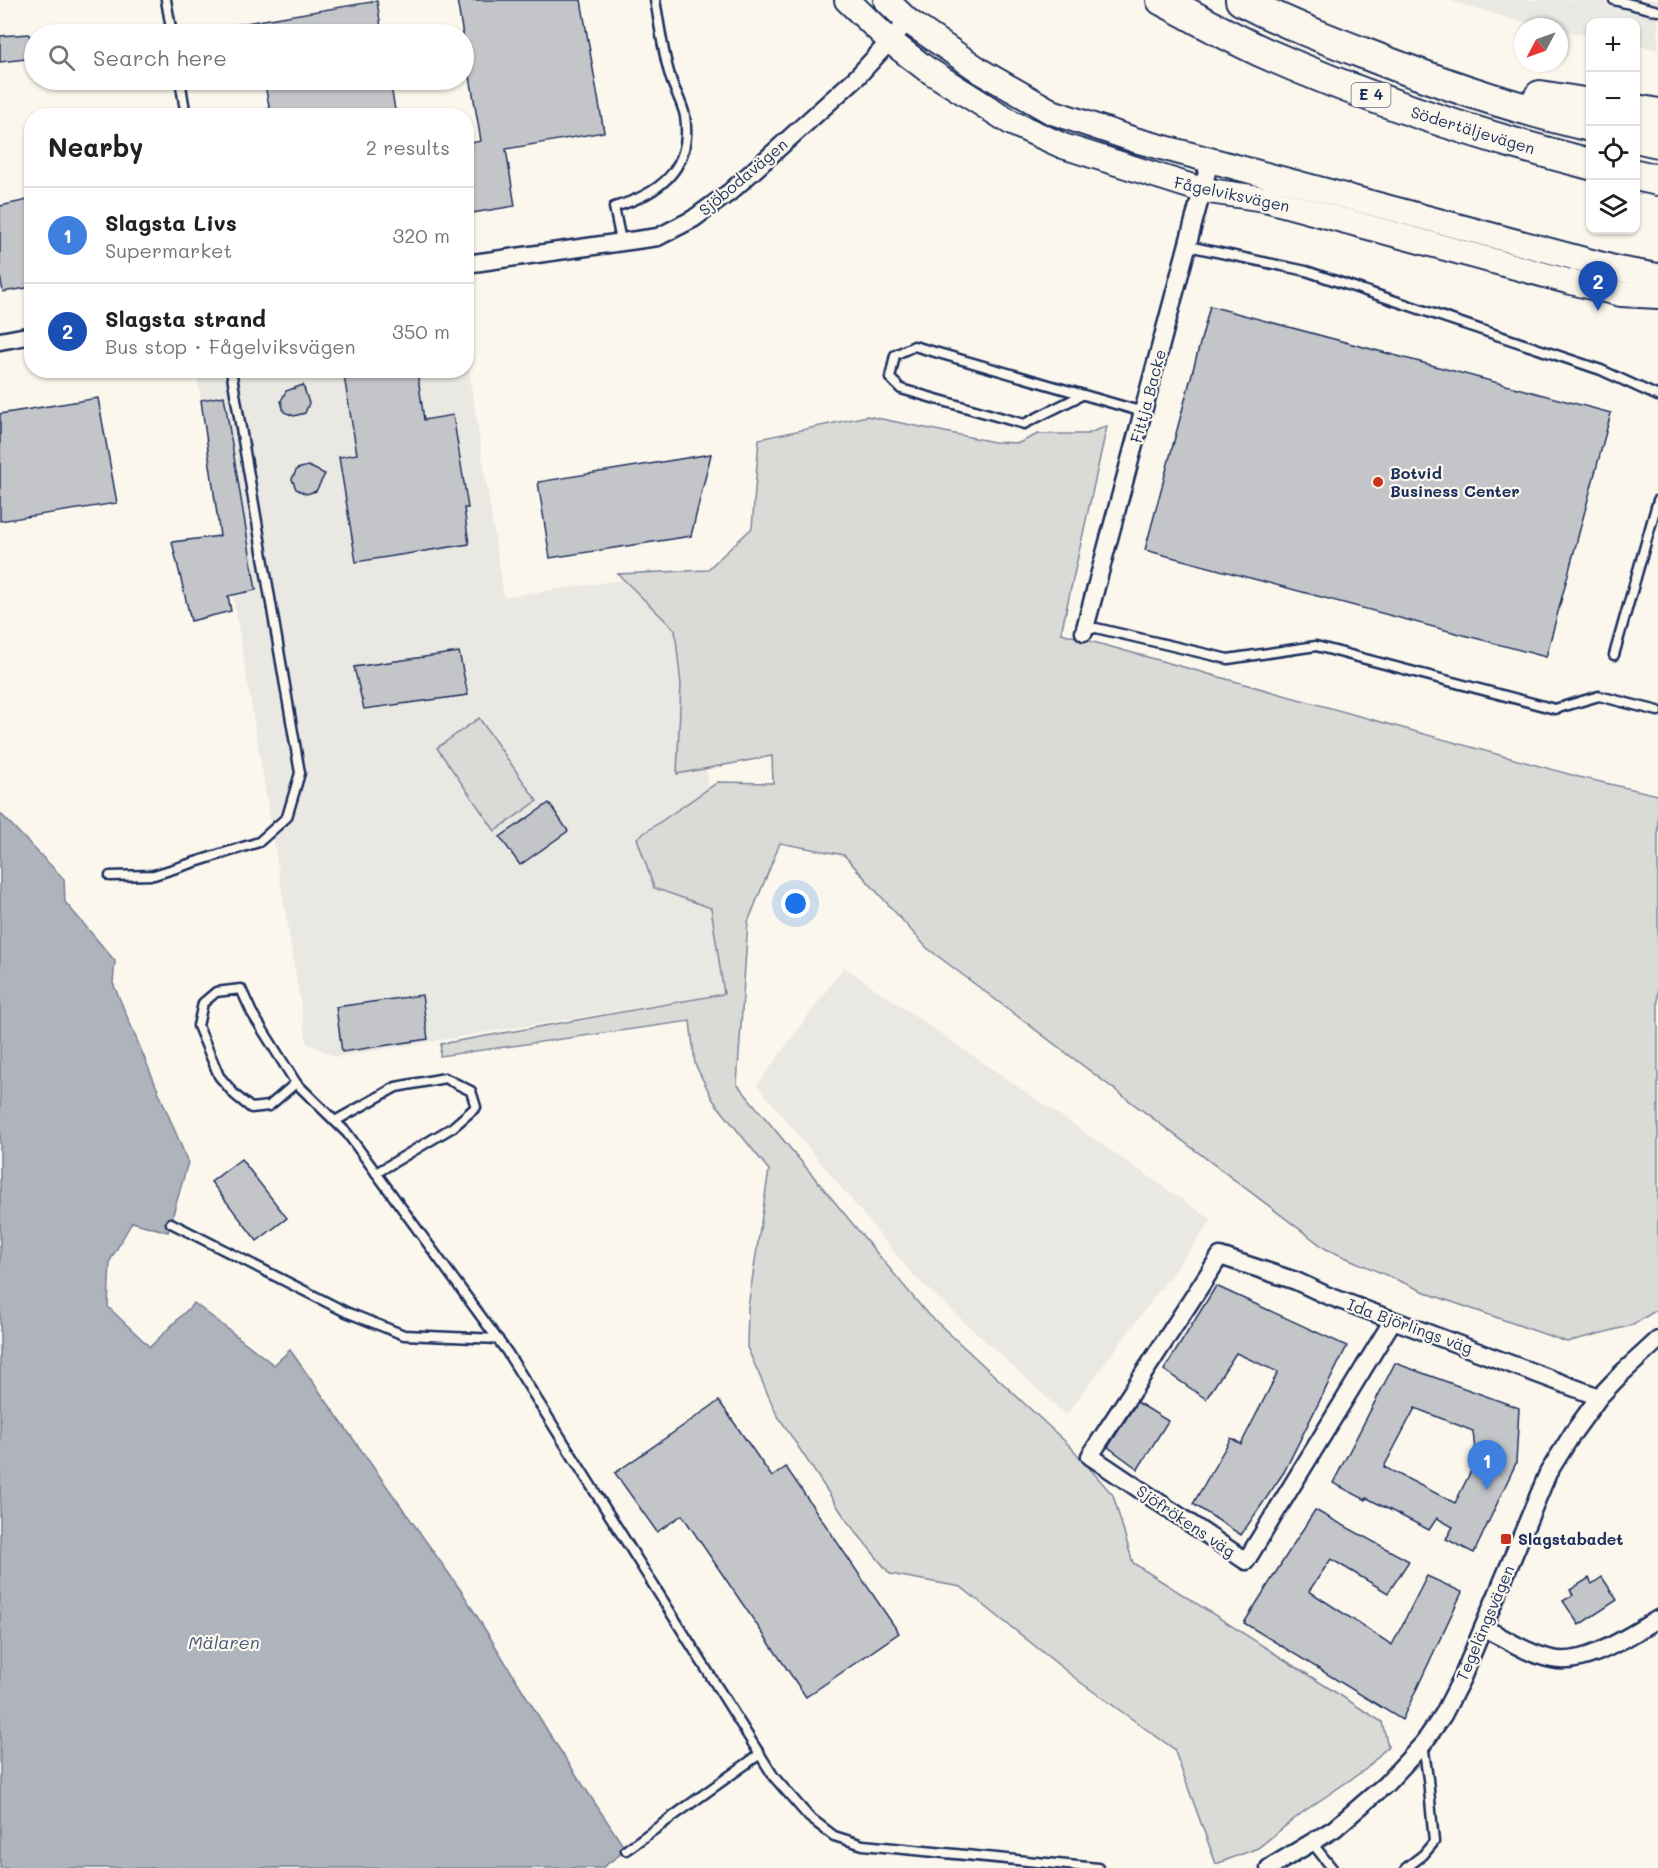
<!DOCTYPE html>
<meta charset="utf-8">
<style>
:root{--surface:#fff;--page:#f6f6f6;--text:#202124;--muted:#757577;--line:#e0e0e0;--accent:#c8321e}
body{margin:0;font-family:Mali,sans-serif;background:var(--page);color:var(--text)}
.controls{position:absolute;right:18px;top:18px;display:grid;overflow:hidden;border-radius:12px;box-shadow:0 2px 4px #0004}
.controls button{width:54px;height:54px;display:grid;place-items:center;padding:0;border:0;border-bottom:2px solid var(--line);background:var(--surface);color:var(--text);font:30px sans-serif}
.compass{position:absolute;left:1514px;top:18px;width:54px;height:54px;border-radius:50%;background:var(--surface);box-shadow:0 2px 4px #0004;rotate:229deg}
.you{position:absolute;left:796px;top:904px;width:21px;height:21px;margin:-15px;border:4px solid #fff;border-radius:50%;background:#1a73e8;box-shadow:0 0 0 9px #1a73e833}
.badge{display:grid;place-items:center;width:39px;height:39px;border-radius:50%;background:var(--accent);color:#fff;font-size:20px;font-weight:700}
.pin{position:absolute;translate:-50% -50px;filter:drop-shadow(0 2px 3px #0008)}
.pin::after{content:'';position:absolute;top:32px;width:21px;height:18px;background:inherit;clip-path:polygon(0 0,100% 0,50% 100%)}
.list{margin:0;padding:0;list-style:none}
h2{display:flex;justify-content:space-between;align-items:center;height:78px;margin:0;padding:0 24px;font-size:26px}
h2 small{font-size:20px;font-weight:400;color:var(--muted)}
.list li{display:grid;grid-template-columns:39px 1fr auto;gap:18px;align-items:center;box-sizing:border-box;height:96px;padding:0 24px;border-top:2px solid var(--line)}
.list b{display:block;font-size:22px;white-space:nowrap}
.list p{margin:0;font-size:20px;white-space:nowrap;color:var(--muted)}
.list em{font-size:20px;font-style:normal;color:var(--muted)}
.icon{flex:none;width:33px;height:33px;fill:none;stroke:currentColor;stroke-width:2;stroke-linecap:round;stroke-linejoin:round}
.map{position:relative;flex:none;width:1658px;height:1868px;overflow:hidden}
.search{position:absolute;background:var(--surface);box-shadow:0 2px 4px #0004;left:24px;top:24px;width:450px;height:66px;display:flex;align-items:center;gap:15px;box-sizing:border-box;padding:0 21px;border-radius:33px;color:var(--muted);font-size:22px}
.panel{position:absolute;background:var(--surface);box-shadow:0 2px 4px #0004;left:24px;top:108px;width:450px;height:270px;border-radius:24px}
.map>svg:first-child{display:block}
.built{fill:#eae8e2}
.green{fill:#dadad7;stroke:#7a849a;stroke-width:1.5}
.water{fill:#afb3bb;stroke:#747e96;stroke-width:1.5}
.building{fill:#c3c5c9;stroke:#1b2f5e;stroke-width:1.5;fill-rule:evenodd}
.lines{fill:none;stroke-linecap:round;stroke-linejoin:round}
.service-casing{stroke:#1b2f5e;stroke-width:13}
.minor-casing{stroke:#1b2f5e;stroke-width:21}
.secondary-casing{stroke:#1b2f5e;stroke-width:28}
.motorway-casing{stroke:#1b2f5e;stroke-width:34}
.service{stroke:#fbf7ec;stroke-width:8}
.minor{stroke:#fbf7ec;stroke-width:16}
.secondary{stroke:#fbf7ec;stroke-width:24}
.motorway{stroke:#fbf7ec;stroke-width:30}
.poi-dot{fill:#c8321e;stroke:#fbf7ec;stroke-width:2}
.labels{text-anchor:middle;stroke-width:4.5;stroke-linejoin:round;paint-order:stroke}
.shield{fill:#fbf7ec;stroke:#5e6b89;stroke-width:1.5}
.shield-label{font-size:15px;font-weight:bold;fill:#1b2f5e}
.street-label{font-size:16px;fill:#1b2f5e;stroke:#fbf7ec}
.poi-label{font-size:16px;font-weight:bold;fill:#1b2f5e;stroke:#fbf7ec;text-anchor:start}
.water-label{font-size:18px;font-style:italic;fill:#47577a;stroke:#fbf7ec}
</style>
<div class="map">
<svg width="1658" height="1868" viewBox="0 0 1658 1868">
<rect width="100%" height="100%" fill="#fbf7ec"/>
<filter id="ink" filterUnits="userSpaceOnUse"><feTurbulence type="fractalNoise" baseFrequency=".0167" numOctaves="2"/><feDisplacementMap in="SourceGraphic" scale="12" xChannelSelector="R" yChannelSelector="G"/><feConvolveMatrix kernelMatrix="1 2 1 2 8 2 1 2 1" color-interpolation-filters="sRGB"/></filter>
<g filter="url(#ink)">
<!-- built -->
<g class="built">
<polygon points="1449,0 1658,0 1658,50 1636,45 1636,22 1590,22 1590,36 1559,29 1559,27 1549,27 1510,19"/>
<polygon points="467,358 504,597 691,570 724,994 336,1057 307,1043 196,371 466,370"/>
<polygon points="844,967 1212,1220 1066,1415 912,1274 757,1085"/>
</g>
<!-- green -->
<g class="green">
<polygon points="867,416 994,442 1019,443 1038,434 1087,434 1107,426 1061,633 1579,777 1658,795 1658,1309 1633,1325 1567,1342 1432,1295 1326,1249 927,948 844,855 780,843 748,922 737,1084 924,1310 1070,1446 1113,1495 1133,1563 1382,1722 1388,1746 1366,1769 1303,1812 1258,1848 1216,1864 1174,1749 1080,1682 961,1587 890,1574 847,1521 776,1413 747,1347 748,1307 769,1170 713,1100 695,1064 690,1021 440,1056 441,1044 724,994 711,908 654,888 637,838 718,782 773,783 772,756 677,774 681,685 675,630 618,574 707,570 752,528 759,439"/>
<polygon points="479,718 537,801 495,831 437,748"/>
</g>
<!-- water -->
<polygon class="water" points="0,813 64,879 65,902 115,961 113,983 188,1162 168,1232 132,1222 110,1261 108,1307 150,1347 194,1303 274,1365 290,1350 462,1592 552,1738 626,1850 602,1868 0,1868"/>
<!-- building -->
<g class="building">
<polygon points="457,0 581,0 604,132 506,149 515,206 466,214 466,144 481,141"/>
<polygon points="377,1 382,34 229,34 228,26"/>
<polygon points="29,34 34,58 0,62 0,36"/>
<polygon points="264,80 390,80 396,116 271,116"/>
<polygon points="32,199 32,287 3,292 0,276 0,206"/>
<polygon points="1210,306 1611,413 1546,657 1145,550"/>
<polygon points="343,370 417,370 424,420 453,415 468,508 464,508 469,544 356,562 339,457 357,454"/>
<polygon points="303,385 309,403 305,413 294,416 284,412 281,401 286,391"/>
<polygon points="224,396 256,590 228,596 231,611 191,621 172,542 220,536 201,400"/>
<polygon points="98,398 117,503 0,521 0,414"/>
<polygon points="711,454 691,536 550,558 538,482"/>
<polygon points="308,466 325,474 316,491 306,494 296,489 292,479 297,469"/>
<polygon points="459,652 468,695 364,709 354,667"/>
<polygon points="549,803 568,831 520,865 500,837"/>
<polygon points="422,995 428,1039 342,1052 336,1007"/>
<polygon points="241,1159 287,1218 257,1241 211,1182"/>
<polygon points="1216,1286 1347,1346 1284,1472 1241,1535 1193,1504 1231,1438 1241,1444 1278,1372 1236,1353 1206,1399 1164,1370"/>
<path d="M1395,1363L1519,1408L1516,1463L1474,1553L1446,1539L1453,1527L1437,1518L1429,1530L1367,1498L1366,1500L1333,1483ZM1415,1408L1473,1431L1476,1461L1455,1503L1384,1467Z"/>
<polygon points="719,1401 772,1477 786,1467 899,1633 806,1697 682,1515 657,1532 615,1473"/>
<polygon points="1137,1402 1168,1421 1138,1469 1108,1447"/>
<polygon points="1315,1510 1409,1561 1388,1593 1331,1559 1309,1591 1392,1645 1427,1576 1462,1592 1402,1720 1244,1623"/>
<polygon points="1602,1577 1617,1600 1579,1625 1563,1601 1573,1595 1570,1590 1589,1578 1592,1584"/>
</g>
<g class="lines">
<!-- service casing -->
<g class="service-casing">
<g id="service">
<polyline points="166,0 172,34"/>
<polyline points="1614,0 1658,11"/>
<polyline points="180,80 186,116"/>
<path d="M621,241L614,207C659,194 693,169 685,116C682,103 676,93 672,82C663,57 660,26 655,0"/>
<polyline points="1188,246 1306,271 1601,370 1658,396"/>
<polyline points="1082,395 1024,424 901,389 890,378 895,355 914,346 1143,412"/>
<polyline points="1085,631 1096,628 1228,659 1316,646 1555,709 1599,696 1658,711"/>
<polyline points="1614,655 1658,500"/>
<polyline points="110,876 154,875 259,842 287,817 300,773 231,370"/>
<polyline points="296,1083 269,1106 251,1108 235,1095 219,1076 198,1026 203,1003 216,992 241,989 252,1013 296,1083 347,1133 507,1352 774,1777 809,1817 834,1836 863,1845 1098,1868"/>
<polyline points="335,1121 396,1087 445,1078 471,1091 476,1107 453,1127 376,1173"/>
<polyline points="171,1223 346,1312 404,1335 498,1339"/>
<polyline points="1312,1843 1332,1868"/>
<polyline points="626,1850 760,1754"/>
<polyline points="1406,1868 1423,1855 1434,1842 1428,1779 1423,1744"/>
</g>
</g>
<!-- minor casing -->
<g class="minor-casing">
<g id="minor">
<polyline points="466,264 658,237 693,219 730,192 857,77 908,21"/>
<polyline points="0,341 32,335"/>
<polyline points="1084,632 1210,161"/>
<polyline points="1393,1320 1246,1561 1090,1456 1220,1256 1296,1281 1326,1295 1599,1397"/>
<path d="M1484,1628C1506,1639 1528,1654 1552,1659C1585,1667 1630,1635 1658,1619"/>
<polyline points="1269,1868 1334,1829 1386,1784 1423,1744 1443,1715 1462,1678 1548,1473 1573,1433 1599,1397 1621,1374 1658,1340"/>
</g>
</g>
<!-- secondary casing -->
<g class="secondary-casing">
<g id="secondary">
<polyline points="847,0 890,41 925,68 1012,123 1063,146 1202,190 1265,199 1567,281 1621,294 1658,296"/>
<polyline points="886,0 908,21 982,72 1052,112 1135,140 1618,269 1658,276"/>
</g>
</g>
<!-- motorway casing -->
<g class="motorway-casing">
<g id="motorway">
<path d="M1162,0C1197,18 1231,38 1267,54C1371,100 1480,136 1590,164"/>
<path d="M1241,0C1280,21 1321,37 1363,53C1437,82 1513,108 1590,126"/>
<polyline points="1540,96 1590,104"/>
<polyline points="1636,110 1658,114"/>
<polyline points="1636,137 1658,142"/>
<polyline points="1636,175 1658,180"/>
</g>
</g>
<!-- service -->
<use href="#service" class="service"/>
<!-- minor -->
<use href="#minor" class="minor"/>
<!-- secondary -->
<use href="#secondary" class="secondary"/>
<!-- motorway -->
<use href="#motorway" class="motorway"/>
</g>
</g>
<!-- markers -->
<g class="poi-dot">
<circle cx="1378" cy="482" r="6"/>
<rect x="1500" y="1533" width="12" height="12" rx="3"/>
</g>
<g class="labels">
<!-- shield labels -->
<rect class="shield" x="1351.5" y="83" width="39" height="24" rx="4.5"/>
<g class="shield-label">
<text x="1371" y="100">E 4</text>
</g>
<!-- street labels -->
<g class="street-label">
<text transform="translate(1473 130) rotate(17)" y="6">Södertäljevägen</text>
<text transform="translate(743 177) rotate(-40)" y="6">Sjöbodavägen</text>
<text transform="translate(1232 194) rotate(12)" y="6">Fågelviksvägen</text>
<text transform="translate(1148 396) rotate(-75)" y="6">Fittja Backe</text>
<text transform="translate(1410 1326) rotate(20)" y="6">Ida Björlings väg</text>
<text transform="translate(1186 1521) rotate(34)" y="6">Sjöfrökens väg</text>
<text transform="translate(1485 1623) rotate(-67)" y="6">Tegelängsvägen</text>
</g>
<!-- poi labels -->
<g class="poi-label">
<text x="1390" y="479">Botvid<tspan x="1390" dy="18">Business Center</tspan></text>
<text x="1518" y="1545">Slagstabadet</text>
</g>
<!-- water labels -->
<g class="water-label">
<text x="224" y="1649">Mälaren</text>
</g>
</g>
</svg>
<div class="controls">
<button>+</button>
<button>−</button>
<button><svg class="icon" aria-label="locate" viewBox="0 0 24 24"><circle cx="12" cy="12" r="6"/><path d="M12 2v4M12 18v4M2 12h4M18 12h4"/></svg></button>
<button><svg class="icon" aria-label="layers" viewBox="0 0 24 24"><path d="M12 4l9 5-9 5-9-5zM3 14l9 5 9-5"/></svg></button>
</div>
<svg class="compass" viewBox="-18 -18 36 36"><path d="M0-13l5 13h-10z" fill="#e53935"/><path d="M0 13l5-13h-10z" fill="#757577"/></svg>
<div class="you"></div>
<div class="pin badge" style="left:1487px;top:1490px;background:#3f7fe0">1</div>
<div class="pin badge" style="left:1598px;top:311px;background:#1a4fb4">2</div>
<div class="search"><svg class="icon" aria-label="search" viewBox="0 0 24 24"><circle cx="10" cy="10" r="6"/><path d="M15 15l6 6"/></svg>Search here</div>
<section class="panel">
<h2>Nearby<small>2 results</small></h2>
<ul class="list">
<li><span class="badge" style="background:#3f7fe0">1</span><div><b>Slagsta Livs</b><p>Supermarket</p></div><em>320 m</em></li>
<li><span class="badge" style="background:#1a4fb4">2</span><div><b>Slagsta strand</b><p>Bus stop · Fågelviksvägen</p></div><em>350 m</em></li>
</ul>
</section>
</div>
